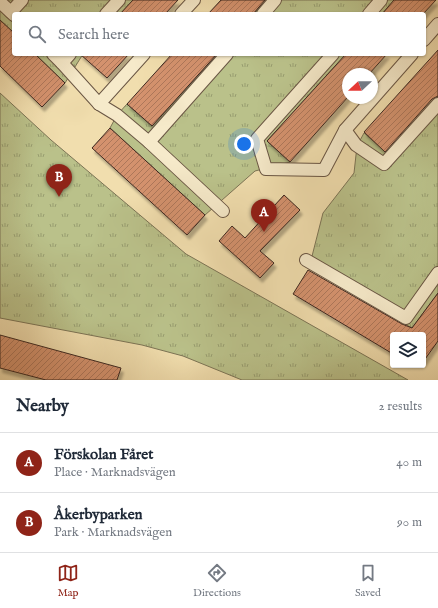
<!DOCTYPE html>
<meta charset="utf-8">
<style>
:root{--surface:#fff;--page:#f2f2f3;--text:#1f2937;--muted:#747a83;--line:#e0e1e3;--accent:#8f2418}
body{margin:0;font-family:"IM FELL English",serif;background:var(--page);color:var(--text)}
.controls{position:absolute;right:12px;bottom:12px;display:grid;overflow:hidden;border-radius:4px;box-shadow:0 1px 3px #0004}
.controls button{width:36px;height:36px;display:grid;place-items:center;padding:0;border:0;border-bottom:1px solid var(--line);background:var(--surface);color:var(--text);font:20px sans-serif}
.compass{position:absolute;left:342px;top:68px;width:36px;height:36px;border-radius:50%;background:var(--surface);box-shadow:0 1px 3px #0004;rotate:248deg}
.you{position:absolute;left:244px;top:144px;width:14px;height:14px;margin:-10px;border:3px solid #fff;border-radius:50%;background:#1a73e8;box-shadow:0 0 0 6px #1a73e833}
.badge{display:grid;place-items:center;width:26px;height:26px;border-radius:50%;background:var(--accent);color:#fff;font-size:13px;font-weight:700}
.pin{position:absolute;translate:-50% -33px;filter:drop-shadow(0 1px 2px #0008)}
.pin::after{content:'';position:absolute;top:21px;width:14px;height:12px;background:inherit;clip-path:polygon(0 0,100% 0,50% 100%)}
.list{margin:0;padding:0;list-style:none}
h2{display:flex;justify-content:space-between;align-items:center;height:52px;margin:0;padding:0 16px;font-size:17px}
h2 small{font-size:13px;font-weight:400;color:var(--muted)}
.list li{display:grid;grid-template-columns:26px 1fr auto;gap:12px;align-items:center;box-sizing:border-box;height:60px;padding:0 16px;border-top:1px solid var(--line)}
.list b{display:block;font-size:15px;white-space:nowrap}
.list p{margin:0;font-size:13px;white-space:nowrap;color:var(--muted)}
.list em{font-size:13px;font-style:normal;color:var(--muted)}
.icon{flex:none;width:22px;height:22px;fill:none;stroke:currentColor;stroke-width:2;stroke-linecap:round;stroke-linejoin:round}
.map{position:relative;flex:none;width:438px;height:380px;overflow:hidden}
.search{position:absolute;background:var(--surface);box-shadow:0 1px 3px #0004;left:12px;right:12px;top:12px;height:44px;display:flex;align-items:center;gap:10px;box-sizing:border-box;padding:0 14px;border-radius:4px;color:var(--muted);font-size:15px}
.sheet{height:172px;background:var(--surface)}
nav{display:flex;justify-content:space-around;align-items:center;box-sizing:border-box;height:56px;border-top:1px solid var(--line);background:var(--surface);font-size:11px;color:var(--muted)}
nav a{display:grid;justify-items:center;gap:2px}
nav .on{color:var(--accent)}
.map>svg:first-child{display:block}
.park{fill:url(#park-tufts);stroke:#7c7455}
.building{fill:url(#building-hatch);stroke:#3d2820;filter:url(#shadow)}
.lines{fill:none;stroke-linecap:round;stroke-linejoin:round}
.minor-casing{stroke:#6a5644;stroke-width:14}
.minor{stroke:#f6eaca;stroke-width:12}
</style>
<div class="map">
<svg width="438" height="380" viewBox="0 0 438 380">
<defs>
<pattern id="park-tufts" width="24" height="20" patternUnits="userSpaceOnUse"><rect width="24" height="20" fill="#bac18a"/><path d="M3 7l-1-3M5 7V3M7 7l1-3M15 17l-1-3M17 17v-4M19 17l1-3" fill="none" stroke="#989d70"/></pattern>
<pattern id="building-hatch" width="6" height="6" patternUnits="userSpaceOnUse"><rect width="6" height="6" fill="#d4926e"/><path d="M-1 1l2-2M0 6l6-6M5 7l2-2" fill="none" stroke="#ad775a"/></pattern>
<filter id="shadow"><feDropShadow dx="2.5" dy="4.5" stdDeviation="1" flood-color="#0004"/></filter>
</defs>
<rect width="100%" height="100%" fill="#f1deae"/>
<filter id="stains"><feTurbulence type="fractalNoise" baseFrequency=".005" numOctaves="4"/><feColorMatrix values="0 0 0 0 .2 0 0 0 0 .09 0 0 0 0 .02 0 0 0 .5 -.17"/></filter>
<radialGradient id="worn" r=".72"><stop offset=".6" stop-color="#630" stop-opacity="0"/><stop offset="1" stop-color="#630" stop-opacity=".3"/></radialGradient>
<!-- park -->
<g class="park">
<polygon points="0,0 133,0 120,14 14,14 14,33 0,20"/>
<polygon points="266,0 394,0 382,14 253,14"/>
<polygon points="35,54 83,54 65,83"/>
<polygon points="217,54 346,54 267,141 290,162 255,171 205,215 110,128 117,115 127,104 152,126"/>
<polygon points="0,93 51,140 186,254 408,380 242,380 183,356 142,345 0,318"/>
<polygon points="438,96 438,293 412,328 309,268 323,213 354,173 357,146 364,133 387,153"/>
</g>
<!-- building -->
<g class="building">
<polygon points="133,0 178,0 165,14 120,14"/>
<polygon points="221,0 265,0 253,14 208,14"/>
<polygon points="394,0 436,0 423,14 382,14"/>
<polygon points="0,20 14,33 14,54 35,54 65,83 42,107 0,66"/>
<polygon points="438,50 438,96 432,99 385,152 364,132"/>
<polygon points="80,54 129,54 107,78"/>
<polygon points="172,54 217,54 152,126 127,104"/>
<polygon points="346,54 387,54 369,74 348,74 348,97 290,162 267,141"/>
<polygon points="110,128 205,215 187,235 92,148"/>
<polygon points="284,195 300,210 260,251 274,263 260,278 219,241 232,226 245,238"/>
<polygon points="308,270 402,324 412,328 438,293 438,341 423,362 423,335 393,335 393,354 293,294"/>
<polygon points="0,335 121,368 117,380 46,380 0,368"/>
</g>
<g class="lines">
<!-- minor casing -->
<g class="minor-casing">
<g id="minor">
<polyline points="0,2 14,15"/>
<polyline points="11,12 22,0"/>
<polyline points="106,14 119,0"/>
<polyline points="181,14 194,0"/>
<polyline points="263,14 275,0"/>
<polyline points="369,14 381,0"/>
<polyline points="424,40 438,24"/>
<polyline points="53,54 62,63"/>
<polyline points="70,54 62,63 99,104 117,115 149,142 223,211"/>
<polyline points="333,54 257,139 266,169 324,170 345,130 412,54"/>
<polyline points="99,104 144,54"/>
<polyline points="345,130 356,145 384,164 438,104"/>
<polyline points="149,142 227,54"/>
<polyline points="306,260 406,318 438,273"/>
</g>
</g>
<!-- minor -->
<use href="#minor" class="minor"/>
</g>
<rect width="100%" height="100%" filter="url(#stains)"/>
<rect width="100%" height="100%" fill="url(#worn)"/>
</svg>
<div class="controls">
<button><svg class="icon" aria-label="layers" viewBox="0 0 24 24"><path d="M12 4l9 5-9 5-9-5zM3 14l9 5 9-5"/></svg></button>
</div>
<svg class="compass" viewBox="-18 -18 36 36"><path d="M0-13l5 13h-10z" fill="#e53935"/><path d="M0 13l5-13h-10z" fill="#747a83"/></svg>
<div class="you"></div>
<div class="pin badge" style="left:264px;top:232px">A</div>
<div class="pin badge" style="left:59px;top:197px">B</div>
<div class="search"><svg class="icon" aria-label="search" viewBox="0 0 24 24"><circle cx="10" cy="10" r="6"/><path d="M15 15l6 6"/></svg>Search here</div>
</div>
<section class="sheet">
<h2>Nearby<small>2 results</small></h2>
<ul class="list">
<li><span class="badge">A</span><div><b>Förskolan Fåret</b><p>Place · Marknadsvägen</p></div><em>40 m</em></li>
<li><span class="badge">B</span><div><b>Åkerbyparken</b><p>Park · Marknadsvägen</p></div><em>90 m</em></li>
</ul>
</section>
<nav>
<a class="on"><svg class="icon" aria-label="map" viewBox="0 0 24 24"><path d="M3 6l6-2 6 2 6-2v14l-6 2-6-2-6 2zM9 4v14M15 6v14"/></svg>Map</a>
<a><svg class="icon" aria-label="directions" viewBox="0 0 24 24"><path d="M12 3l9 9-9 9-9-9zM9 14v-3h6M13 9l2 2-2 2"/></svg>Directions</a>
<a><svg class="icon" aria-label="saved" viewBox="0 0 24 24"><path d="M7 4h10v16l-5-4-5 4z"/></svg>Saved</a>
</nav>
